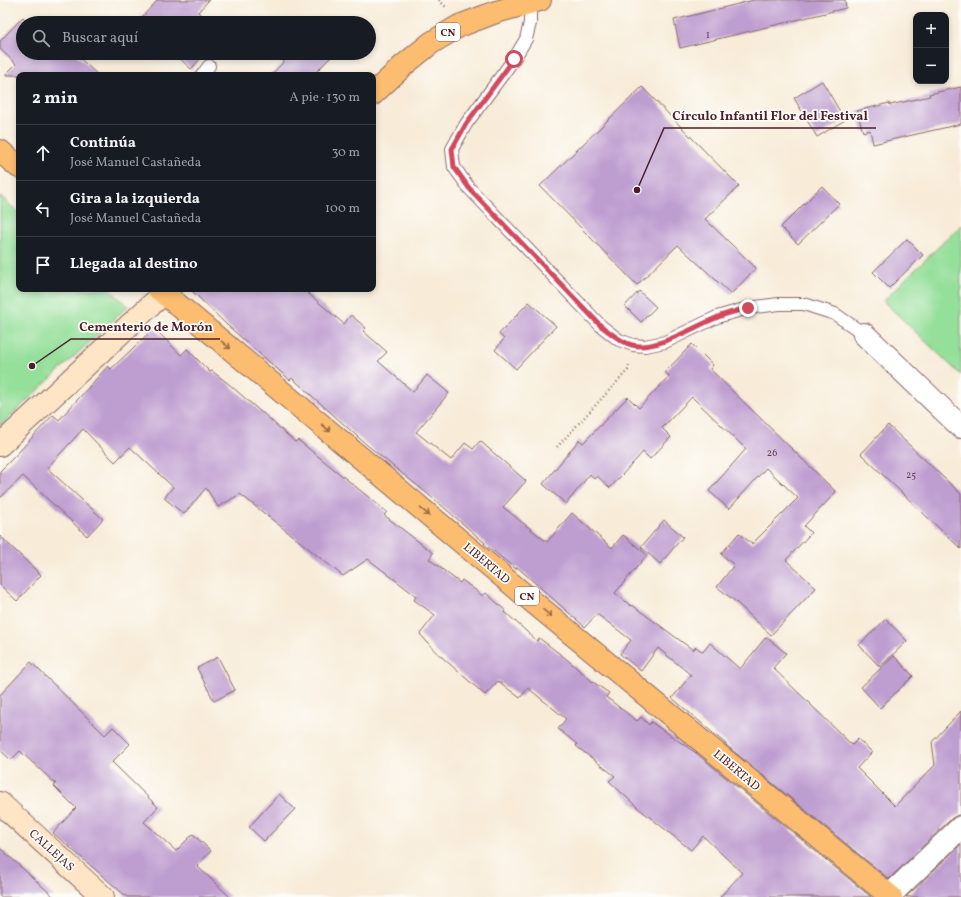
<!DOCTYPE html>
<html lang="es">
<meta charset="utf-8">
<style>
:root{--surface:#171b24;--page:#242831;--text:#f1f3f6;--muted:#9ea1a6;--line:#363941}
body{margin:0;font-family:Vollkorn,serif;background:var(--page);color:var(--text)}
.controls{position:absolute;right:12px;top:12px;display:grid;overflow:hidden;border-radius:8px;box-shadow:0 2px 6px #0003}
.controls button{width:36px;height:36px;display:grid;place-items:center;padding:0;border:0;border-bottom:1px solid var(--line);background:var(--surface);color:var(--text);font:20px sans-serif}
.stop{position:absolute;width:12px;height:12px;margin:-9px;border:3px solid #d1495b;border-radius:50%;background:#fff}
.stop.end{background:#d1495b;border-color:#fff;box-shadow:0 1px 4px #0008}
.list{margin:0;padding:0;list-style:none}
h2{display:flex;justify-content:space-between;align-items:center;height:52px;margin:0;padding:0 16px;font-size:17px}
h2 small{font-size:13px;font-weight:400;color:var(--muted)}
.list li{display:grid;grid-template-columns:26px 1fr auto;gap:12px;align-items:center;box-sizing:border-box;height:56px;padding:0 16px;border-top:1px solid var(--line)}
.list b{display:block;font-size:15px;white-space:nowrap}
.list p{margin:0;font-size:13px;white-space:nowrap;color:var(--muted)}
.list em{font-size:13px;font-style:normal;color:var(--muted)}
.icon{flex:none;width:22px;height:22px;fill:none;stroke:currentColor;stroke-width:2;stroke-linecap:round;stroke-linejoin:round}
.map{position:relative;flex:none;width:961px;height:897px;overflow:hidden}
.search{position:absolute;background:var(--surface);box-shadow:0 2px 6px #0003;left:16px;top:16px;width:360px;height:44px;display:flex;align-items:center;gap:10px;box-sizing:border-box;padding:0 14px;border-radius:22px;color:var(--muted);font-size:15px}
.panel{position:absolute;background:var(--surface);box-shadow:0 2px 6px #0003;left:16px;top:72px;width:360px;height:220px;border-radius:8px}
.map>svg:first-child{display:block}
.green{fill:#94df9a;stroke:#6f7f62}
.building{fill:#be9dd0}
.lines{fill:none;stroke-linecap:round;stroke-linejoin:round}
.service-casing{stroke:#876768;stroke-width:14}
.minor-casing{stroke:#876768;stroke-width:24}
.secondary-casing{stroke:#876768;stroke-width:24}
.primary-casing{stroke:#876768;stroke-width:24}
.path{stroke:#876768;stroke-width:2.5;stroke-dasharray:1 3;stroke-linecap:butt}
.service{stroke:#fff;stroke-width:12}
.minor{stroke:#fff;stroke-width:22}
.secondary{stroke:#fee5c5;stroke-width:22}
.primary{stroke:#fcbd6f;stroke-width:22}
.oneway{stroke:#9a664a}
.route{stroke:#d1495b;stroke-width:5}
.labels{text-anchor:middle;stroke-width:3.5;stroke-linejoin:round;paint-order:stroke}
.number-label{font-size:10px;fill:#673e54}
.shield{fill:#fdfcf7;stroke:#806168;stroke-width:1}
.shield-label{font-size:11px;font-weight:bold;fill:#4a1f2b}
.street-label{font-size:12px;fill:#4a1f2b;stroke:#fdfcf7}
.leader{fill:none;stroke:#4a1f2b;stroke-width:1.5}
.callout-dot{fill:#4a1f2b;stroke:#fdfcf7;stroke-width:1.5}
.callout-label{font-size:13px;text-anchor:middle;font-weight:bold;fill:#4a1f2b;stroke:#fdfcf7;stroke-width:3.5;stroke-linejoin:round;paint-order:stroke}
</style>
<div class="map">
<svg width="961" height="897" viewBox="0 0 961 897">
<rect width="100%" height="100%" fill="#fdfcf7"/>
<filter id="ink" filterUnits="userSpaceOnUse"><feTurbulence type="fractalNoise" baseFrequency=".025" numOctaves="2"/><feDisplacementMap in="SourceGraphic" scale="8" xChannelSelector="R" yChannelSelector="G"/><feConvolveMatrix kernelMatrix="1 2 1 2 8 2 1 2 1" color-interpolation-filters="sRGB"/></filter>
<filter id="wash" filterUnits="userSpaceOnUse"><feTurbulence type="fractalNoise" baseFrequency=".012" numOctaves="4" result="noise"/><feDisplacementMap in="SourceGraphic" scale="16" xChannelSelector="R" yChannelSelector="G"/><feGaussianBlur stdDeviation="0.9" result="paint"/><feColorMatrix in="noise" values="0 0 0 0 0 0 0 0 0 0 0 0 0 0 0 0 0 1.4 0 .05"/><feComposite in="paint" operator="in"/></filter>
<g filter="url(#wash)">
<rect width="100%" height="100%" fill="#f8ecd9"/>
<!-- green -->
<g class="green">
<polygon points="0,196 19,213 19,289 109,289 128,306 0,426"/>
<polygon points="961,225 961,375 883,301"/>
</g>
<g id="blocks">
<!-- building -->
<g class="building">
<polygon points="158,0 209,0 198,12 210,23 136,23"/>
<polygon points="754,0 845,0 846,8 680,48 674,20"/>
<polygon points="23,17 29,23 23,23 23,53 60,53 61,54 62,53 74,53 98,75 5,75 16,64 0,49 0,41"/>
<polygon points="174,53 204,53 205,54 191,69"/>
<polygon points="292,53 335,53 313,75 271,75"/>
<polygon points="822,81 845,120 817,137 794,98"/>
<polygon points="642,87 739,186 705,219 756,268 731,294 678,245 637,285 540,186"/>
<polygon points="961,87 961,124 873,144 870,130 863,132 857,111 889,103 890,105 930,96 929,94"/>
<polygon points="822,186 839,204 798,244 781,227"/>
<polygon points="907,239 923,255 889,288 873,272"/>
<polygon points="190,289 303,289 344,324 351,315 366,328 363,331 387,352 378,361 413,392 427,375 449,393 416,432 451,460 465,443 473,449 480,441 526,481 503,507 547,542 572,513 612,548 623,535 647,555 615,593 631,606 632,605 693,650 696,647 703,652 710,643 740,669 766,637 786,653 773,668 852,745 858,739 872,752 857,768 895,806 935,765 932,742 961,711 961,815 958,815 952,818 889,879 726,745 726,744 672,698 691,675 658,648 641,671 620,654 631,640 597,614 585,627 517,567 516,569 484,544 485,543 440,504 367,445 292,378 290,380 227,325"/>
<polygon points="639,291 656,307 641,322 625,306"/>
<polygon points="529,302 556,326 516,369 495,350 504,339 499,334"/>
<polygon points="154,328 181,355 187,349 210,372 212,371 230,385 262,413 263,413 295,442 298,440 387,512 384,515 433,553 429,559 460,583 462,580 483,596 486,593 506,611 505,612 537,641 539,638 564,657 593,682 609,693 606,697 637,721 641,717 649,725 651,722 696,753 871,897 720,897 742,873 703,836 691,850 637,807 609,781 615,776 576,746 577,744 558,729 566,719 528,688 520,698 498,681 485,695 435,651 420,634 435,615 414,600 416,596 368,559 343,576 240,494 218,507 206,488 184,514 164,498 173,487 130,447 115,462 83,429 47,468 103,519 87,536 23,476 0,498 0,471 15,456 53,415 59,420 108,366 111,369"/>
<polygon points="692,344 713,365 710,369 836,492 804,526 811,533 786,560 816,588 771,635 736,602 717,587 734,565 721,554 739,533 752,544 798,498 766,468 729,509 709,491 746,449 692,397 662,428 671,437 650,459 643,452 610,488 597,476 594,479 590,474 566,504 543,484 579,440 583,443 628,397 639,408 669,376 665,372"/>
<polygon points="888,425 961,494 961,549 861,454"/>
<polygon points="664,520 683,537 660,564 641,547"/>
<polygon points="0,536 41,575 17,601 0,585"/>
<polygon points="886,619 907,641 880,667 859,645"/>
<polygon points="894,656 913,676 880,708 861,687"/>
<polygon points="218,657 235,690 214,701 197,668"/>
<polygon points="31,662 105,735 113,727 130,744 112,762 158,807 144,822 176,851 193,834 211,851 197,866 230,897 127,897 53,833 76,808 54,786 56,784 20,751 11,760 0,750 0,695"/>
<polygon points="279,794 295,809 264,841 249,827"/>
<polygon points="961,844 961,897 906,897"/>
<polygon points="0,848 54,897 0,897"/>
</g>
</g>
</g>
<g filter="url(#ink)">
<use href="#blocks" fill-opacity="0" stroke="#876768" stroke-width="1"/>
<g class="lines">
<!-- service casing -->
<g class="service-casing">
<g id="service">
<polyline points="530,2 530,23 526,39 514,59 466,124 452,149 454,167 469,188 601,326 619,340 633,345 645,346 665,342 717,317 748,308 779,304 804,304 835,314 864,334"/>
<polyline points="202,75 209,66"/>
</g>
</g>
<!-- minor casing -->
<g class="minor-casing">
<g id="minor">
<polyline points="864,334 961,427"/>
<polyline points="888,897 961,827"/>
</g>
</g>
<!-- secondary casing -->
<g class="secondary-casing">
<g id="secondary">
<polyline points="0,445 164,293"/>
<polyline points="0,803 103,897"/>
</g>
</g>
<!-- primary casing -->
<g class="primary-casing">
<g id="primary">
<polyline points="373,94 404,65 431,43 459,26 496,12 540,0"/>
<polyline points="0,151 19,167"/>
<polyline points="159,289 527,597 891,897"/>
</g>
</g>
<!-- path -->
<g class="path">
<polyline points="439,0 446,7"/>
<polyline points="557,447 628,370 629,363"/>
</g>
<!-- service -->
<use href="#service" class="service"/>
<!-- minor -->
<use href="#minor" class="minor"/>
<!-- secondary -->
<use href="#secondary" class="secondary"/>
<!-- primary -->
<use href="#primary" class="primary"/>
</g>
<!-- one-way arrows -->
<defs><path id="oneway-shaft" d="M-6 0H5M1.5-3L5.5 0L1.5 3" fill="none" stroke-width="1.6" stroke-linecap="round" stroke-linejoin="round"/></defs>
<g class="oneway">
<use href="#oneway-shaft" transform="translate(226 345) rotate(40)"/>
<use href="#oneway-shaft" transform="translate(326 428) rotate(40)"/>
<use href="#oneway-shaft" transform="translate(425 512) rotate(40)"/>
<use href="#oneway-shaft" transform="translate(547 613) rotate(40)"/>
</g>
</g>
<g class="lines" filter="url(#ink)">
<!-- route -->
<path class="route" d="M514,59L466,124L452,149L454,167L469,188L601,326C611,333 620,342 632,345C657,351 693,327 716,318C726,313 738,311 748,308"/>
</g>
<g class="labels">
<!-- number labels -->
<g class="number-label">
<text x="708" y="38">1</text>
<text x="772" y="456">26</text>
<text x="911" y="478">25</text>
</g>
<!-- shield labels -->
<g class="shield">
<rect x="436" y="23" width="24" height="18" rx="3"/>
<rect x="515" y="587" width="24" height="18" rx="3"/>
</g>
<g class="shield-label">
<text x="448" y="36">CN</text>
<text x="527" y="600">CN</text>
</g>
<!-- street labels -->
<g class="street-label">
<text transform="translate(487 563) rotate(40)" y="4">LIBERTAD</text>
<text transform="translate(737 770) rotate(40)" y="4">LIBERTAD</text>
<text transform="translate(52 850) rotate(42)" y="4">CALLEJAS</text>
</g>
</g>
<!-- callouts -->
<path class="leader" d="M637 190L664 128H876M32 366L71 339H220"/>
<g class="callout-dot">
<circle cx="637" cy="190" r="4"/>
<circle cx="32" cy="366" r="4"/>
</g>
<g class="callout-label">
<text x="770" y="120">Círculo Infantil Flor del Festival</text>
<text x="146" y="331">Cementerio de Morón</text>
</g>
</svg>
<div class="controls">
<button>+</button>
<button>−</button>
</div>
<div class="stop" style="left:514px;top:59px"></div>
<div class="stop end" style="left:748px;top:308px"></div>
<div class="search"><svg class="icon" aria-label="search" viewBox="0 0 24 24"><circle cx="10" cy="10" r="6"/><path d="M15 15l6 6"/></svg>Buscar aquí</div>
<section class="panel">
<h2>2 min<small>A pie · 130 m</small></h2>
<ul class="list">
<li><svg class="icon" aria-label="ahead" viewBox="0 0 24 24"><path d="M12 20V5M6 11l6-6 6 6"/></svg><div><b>Continúa</b><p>José Manuel Castañeda</p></div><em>30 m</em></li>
<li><svg class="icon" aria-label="left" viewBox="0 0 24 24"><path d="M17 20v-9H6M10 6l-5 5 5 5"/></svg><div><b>Gira a la izquierda</b><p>José Manuel Castañeda</p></div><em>100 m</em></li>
<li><svg class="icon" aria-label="arrive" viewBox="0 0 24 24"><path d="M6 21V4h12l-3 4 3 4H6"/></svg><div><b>Llegada al destino</b></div></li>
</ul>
</section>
</div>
